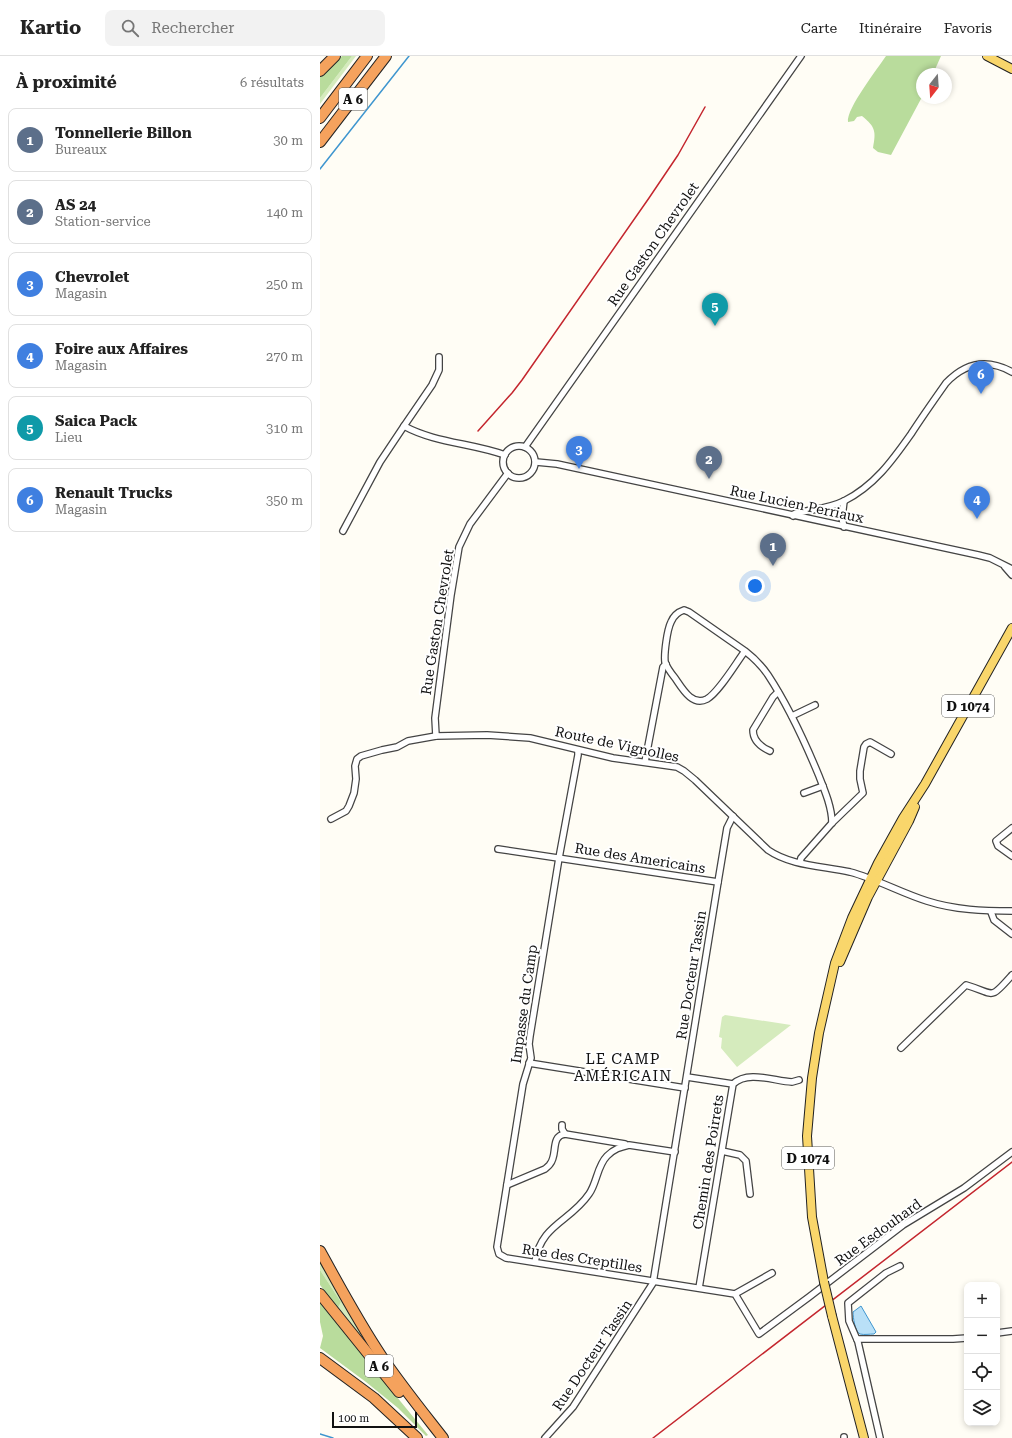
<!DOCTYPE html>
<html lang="fr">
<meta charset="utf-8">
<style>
:root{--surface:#fff;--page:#f2f2f2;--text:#222;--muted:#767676;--line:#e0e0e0;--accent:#111827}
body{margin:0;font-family:"Roboto Serif",serif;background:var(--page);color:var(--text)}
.controls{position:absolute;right:12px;bottom:12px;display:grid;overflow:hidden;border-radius:8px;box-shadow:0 2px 6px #0003}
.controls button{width:36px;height:36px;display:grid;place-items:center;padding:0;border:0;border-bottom:1px solid var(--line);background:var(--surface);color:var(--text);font:20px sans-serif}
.compass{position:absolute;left:596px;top:12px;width:36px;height:36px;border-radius:50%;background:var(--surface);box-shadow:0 2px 6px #0003;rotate:197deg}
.scale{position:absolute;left:12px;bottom:10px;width:85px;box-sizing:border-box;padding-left:4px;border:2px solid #111;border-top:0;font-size:11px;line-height:14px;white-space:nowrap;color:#111;-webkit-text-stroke:3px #fff;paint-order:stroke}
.you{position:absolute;left:435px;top:530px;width:14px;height:14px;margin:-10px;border:3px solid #fff;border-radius:50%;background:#1a73e8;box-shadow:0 0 0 6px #1a73e833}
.badge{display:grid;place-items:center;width:26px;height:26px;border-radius:50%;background:var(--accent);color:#fff;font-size:13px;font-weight:700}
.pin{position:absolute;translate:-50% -33px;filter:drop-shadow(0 1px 2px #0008)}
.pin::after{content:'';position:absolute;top:21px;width:14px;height:12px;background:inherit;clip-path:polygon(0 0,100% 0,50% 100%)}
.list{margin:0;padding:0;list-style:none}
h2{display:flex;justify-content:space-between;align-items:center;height:52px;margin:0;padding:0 16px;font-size:17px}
h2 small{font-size:13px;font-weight:400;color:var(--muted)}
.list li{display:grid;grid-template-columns:26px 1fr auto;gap:12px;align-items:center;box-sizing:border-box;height:64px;margin:0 8px 8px;padding:0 8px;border:1px solid var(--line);border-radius:8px}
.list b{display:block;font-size:15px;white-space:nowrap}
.list p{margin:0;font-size:13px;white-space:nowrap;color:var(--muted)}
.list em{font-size:13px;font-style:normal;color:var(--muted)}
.icon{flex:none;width:22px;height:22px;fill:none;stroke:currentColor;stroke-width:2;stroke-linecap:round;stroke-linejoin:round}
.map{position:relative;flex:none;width:692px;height:1382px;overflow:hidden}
header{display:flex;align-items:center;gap:24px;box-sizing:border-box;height:56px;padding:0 20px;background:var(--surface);border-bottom:1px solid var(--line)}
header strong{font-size:19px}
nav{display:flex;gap:22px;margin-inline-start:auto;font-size:14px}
.search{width:280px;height:36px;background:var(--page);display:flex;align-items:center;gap:10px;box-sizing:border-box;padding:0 14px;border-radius:8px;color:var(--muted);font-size:15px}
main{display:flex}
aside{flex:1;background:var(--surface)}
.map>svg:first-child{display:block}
.green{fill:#d5ebbd}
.forest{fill:#b9dc9c}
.water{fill:#b9e0f7;stroke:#3f96cf}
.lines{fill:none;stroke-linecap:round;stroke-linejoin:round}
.stream{stroke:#3f96cf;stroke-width:1.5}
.minor-casing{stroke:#444;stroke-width:8}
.primary-casing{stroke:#222;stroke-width:10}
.motorway-casing{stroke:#222;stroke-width:12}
.minor{stroke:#fff;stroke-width:5.5}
.primary{stroke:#f9d66b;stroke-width:8}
.motorway{stroke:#f5a25d;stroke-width:10}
.rail{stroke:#c4262e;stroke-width:1.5}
.primary-bridge-casing{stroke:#222;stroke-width:10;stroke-linecap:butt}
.primary-bridge{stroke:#f9d66b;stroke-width:8}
.labels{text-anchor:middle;stroke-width:4;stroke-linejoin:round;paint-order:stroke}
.shield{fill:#fff;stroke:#585858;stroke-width:1}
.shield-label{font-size:13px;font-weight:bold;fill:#111}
.street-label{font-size:14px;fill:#111;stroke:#fff}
.neighbourhood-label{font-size:15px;letter-spacing:1px;fill:#111;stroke:#fff}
</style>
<header>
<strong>Kartio</strong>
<div class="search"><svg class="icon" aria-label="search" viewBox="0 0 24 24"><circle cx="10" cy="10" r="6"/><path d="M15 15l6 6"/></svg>Rechercher</div>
<nav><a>Carte</a><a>Itinéraire</a><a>Favoris</a></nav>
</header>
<main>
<aside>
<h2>À proximité<small>6 résultats</small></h2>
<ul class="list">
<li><span class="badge" style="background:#5c6f8a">1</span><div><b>Tonnellerie Billon</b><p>Bureaux</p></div><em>30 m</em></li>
<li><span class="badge" style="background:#5c6f8a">2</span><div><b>AS 24</b><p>Station-service</p></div><em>140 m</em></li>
<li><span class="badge" style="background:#3f7fe0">3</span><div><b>Chevrolet</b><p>Magasin</p></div><em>250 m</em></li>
<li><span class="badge" style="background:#3f7fe0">4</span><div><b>Foire aux Affaires</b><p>Magasin</p></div><em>270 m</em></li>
<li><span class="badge" style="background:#0f9aa8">5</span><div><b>Saica Pack</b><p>Lieu</p></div><em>310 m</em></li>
<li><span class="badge" style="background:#3f7fe0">6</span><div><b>Renault Trucks</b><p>Magasin</p></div><em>350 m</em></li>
</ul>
</aside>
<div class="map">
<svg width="692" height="1382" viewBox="0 0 692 1382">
<rect width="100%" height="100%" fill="#fffdf5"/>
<!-- green -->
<g class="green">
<polygon points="32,0 36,0 0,48 0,42"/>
<polygon points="405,959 471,969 417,1011 401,992 402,982 399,981 402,961"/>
<polygon points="0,1204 47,1285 44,1285 18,1252 21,1246 0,1214"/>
</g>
<!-- forest -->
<g class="forest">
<polygon points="22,0 32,0 0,42 0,20"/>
<path d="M566,0H621L613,18H602V41L571,99L558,96L553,92C556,76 556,71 542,60L537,61L534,65L528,66C526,53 558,12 566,0Z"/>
<polygon points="0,1214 21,1246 18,1252 0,1229"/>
<polygon points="0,1247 108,1379 106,1380 78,1352 46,1326 0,1292 3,1280 0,1266"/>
</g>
<!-- water -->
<path class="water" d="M541,1250L556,1276L554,1278C550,1278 544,1279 540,1278C535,1276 533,1261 533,1256Z"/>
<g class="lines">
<!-- stream -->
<g class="stream">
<polyline points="0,113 89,0"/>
<polyline points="0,1378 13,1382"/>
</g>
<!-- minor casing -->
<g class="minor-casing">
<g id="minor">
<polyline points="84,370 112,329 119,314 119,301"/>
<circle cx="199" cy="406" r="16"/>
<polyline points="205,391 481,0"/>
<polyline points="216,406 237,408 658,499 670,502 692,513"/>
<path d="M188,417L150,468L139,491L131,539L115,662L116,680L167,679L210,682L293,702L357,711L364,715L375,724L448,794C471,810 503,810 530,816C557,823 581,837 607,845C635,854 664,855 692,855"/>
<polyline points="524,445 522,462 524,471"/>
<path d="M473,460L474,458C491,453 508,453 524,445C554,430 572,405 591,378C602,361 614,344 626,327C645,307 667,302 692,316"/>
<path d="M23,475L60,406L84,370C115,387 152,387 185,399"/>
<polyline points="685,511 692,519"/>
<path d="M425,595C416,607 399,636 387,643C372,651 362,632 355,622C351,617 347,612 345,606C344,598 347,574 351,566C353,561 358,556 364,554L369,556L425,595C434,602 442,610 448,619C469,651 485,686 499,720C505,735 512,752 512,767"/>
<polyline points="472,660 495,649"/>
<polyline points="258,694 258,699 239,802 210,980 209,988 211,1002 203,1028 177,1191 179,1198 186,1202 415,1238 439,1278 489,1241 583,1169 644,1132 692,1096"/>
<path d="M450,695C441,691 433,685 433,674L453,641L458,636"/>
<polyline points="325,706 343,611 346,608"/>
<polyline points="484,737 503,730"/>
<polyline points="11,763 26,755 29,750 34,737 36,723 35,710 37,703 41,700 62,694 77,691 88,685 116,680"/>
<polyline points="692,772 676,785 678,790 692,800"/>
<polyline points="178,793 398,826"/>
<polyline points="480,806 481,802 512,767 543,737 540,723 540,715 544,691 546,688 550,686 571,698"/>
<polyline points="671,856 674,864 692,878"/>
<path d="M581,992L646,929C676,938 669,945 692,919"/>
<polyline points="209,1007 365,1032"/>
<polyline points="367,1021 413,1028"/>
<polyline points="242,1069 242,1073 245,1078"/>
<polyline points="402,1095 420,1099 426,1105 430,1138"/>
<path d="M187,1129L225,1113C226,1112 230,1109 230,1108C238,1099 230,1080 245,1078L305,1088"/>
<path d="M215,1206C221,1168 250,1166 269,1138C277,1127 277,1110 287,1100C294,1093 300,1091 309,1089L355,1096"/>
<path d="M379,1232L413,1028C428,1014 454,1025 472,1026L479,1024"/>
<polyline points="415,1238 452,1217"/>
<polyline points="677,1277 692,1275"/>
<polyline points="537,1283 633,1283 647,1282"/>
<polyline points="524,1381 524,1382"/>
<polyline points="225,1382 253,1351 333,1227 398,826 407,772 413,760"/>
<polyline points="560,1382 538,1286 529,1265 528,1247 566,1217 580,1210"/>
</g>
</g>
<!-- primary casing -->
<g class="primary-casing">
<g id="primary">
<polyline points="667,0 692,13"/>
<polyline points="520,906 548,841 589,765 595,751"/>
<polyline points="504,1226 492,1161 487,1080 492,1022 499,977 515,907 532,862 558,807 583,762 605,728 692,572"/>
<polyline points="512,1260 544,1382"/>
</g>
</g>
<!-- motorway casing -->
<g class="motorway-casing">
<g id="motorway">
<polyline points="0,15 15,0"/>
<polyline points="0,62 47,0"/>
<polyline points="0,86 66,0"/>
<path d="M0,1195C20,1231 39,1267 62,1301C81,1329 102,1355 123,1382"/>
<polyline points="0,1238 79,1336"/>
<polyline points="0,1302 54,1342 97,1382"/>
</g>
</g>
<!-- minor -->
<use href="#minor" class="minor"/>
<!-- primary -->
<use href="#primary" class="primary"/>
<!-- motorway -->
<use href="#motorway" class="motorway"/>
<!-- rail -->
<g class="rail">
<polyline points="158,375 192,337 202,324 329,142 358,99 385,51"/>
<polyline points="333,1382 692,1106"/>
</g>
<!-- primary-bridge casing -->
<g class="primary-bridge-casing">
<polyline id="primary-bridge" points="504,1226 512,1260"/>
</g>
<!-- primary-bridge -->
<use href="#primary-bridge" class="primary-bridge"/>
</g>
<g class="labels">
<!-- shield labels -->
<g class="shield">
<rect x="19" y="32" width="28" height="22" rx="3"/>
<rect x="622" y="639" width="52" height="22" rx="3"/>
<rect x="462" y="1091" width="52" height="22" rx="3"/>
<rect x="45" y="1299" width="28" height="22" rx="3"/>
</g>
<g class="shield-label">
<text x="33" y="48">A 6</text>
<text x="648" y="655">D 1074</text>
<text x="488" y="1107">D 1074</text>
<text x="59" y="1315">A 6</text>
</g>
<!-- street labels -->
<g class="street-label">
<text transform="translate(333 188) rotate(-55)" y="5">Rue Gaston Chevrolet</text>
<text transform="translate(477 448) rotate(12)" y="5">Rue Lucien Perriaux</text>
<text transform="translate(117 566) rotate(-81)" y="5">Rue Gaston Chevrolet</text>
<text transform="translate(297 688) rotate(12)" y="5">Route de Vignolles</text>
<text transform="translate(320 802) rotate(9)" y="5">Rue des Americains</text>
<text transform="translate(371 919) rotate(-81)" y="5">Rue Docteur Tassin</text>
<text transform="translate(204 948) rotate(-82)" y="5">Impasse du Camp</text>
<text transform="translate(388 1106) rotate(-81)" y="5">Chemin des Poirrets</text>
<text transform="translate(558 1176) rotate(-36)" y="5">Rue Esdouhard</text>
<text transform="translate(262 1202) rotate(9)" y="5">Rue des Creptilles</text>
<text transform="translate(272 1299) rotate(-56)" y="5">Rue Docteur Tassin</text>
</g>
<!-- neighbourhood labels -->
<g class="neighbourhood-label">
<text x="303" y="1008">LE CAMP<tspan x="303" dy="17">AMÉRICAIN</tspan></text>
</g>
</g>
</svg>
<div class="controls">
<button>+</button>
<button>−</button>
<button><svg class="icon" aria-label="locate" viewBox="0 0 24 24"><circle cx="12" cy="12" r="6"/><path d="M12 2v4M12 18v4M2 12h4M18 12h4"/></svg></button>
<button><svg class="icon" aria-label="layers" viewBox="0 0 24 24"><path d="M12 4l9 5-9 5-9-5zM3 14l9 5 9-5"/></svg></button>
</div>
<svg class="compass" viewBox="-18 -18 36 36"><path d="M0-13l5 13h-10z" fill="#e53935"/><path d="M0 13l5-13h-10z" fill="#767676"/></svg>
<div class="scale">100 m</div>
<div class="you"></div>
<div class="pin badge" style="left:453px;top:510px;background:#5c6f8a">1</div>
<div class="pin badge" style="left:389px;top:423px;background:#5c6f8a">2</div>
<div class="pin badge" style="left:259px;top:413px;background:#3f7fe0">3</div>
<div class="pin badge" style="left:657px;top:463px;background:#3f7fe0">4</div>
<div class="pin badge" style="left:395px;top:270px;background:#0f9aa8">5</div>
<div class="pin badge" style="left:661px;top:338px;background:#3f7fe0">6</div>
</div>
</main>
